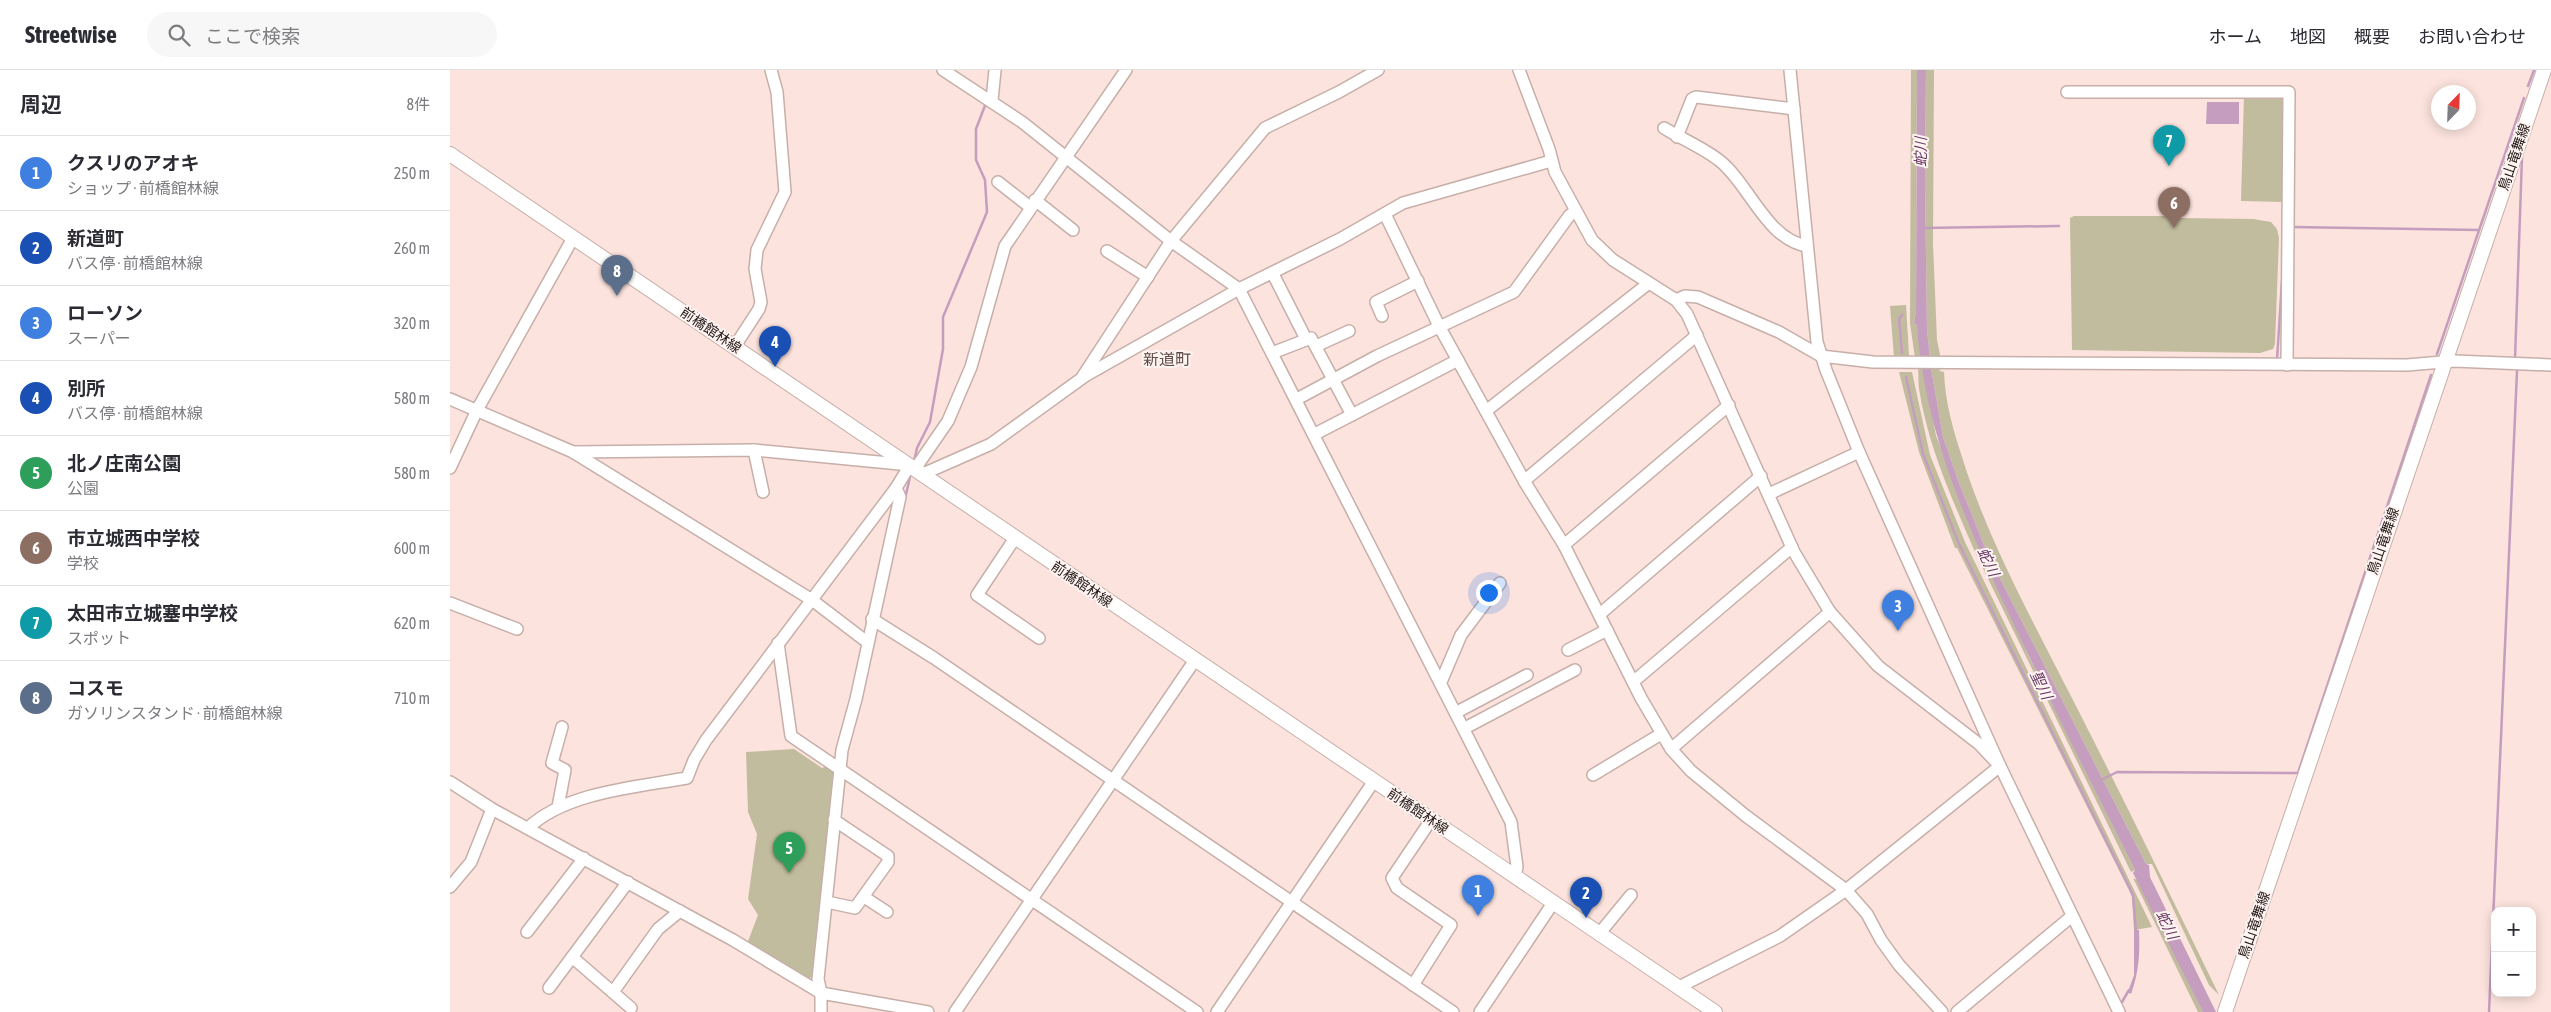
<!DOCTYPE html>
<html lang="ja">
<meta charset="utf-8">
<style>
:root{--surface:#fff;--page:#f7f7f7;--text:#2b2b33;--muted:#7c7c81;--line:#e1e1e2;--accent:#0b8043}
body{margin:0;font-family:"Asap Condensed","Noto Sans JP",sans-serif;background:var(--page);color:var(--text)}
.controls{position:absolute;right:15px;bottom:15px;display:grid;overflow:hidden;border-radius:10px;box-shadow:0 2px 12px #0003}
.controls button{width:45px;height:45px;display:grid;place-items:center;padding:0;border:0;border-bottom:1px solid var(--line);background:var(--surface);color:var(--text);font:25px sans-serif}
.compass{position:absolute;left:1981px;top:15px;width:45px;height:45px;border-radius:50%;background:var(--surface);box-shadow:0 2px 12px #0003;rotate:23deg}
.you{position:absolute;left:1038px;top:522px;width:18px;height:18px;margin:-12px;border:4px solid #fff;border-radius:50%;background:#1a73e8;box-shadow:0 0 0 8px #1a73e833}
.badge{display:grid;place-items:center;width:32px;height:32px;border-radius:50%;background:var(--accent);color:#fff;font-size:16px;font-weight:700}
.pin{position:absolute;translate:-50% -41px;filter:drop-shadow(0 1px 2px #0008)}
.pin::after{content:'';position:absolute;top:26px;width:18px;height:15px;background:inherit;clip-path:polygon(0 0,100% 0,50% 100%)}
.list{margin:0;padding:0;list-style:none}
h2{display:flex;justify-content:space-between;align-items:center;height:65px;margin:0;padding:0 20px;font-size:21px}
h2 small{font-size:16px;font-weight:400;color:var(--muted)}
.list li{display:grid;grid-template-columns:32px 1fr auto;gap:15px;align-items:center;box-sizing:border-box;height:75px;padding:0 20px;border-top:1px solid var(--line)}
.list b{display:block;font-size:19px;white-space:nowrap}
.list p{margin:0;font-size:16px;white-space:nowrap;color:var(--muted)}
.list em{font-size:16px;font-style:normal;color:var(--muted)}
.icon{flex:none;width:28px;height:28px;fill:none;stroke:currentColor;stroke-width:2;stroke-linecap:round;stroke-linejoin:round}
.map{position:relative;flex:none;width:2101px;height:942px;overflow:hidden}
header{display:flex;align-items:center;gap:30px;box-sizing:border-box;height:70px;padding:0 25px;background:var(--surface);border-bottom:1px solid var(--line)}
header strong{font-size:24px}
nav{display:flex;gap:28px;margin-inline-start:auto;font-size:18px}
.search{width:350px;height:45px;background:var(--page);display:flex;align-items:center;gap:12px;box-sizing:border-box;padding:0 18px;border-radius:28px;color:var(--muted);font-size:19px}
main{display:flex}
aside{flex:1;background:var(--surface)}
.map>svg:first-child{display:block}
.green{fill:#c1bc9d}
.water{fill:#c59dbe}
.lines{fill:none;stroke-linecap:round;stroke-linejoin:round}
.stream{stroke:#c59dbe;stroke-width:2.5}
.minor-casing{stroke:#c7afa9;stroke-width:14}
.major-casing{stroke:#c7afa9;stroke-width:16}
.minor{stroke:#fff;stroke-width:11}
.major{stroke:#fff;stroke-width:14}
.labels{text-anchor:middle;stroke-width:4;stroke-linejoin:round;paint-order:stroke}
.street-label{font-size:14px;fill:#221917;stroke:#fef4f1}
.water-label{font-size:15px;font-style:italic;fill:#663460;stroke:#fef4f1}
.quarter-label{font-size:16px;fill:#604c47;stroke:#fef4f1}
</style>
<header>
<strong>Streetwise</strong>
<div class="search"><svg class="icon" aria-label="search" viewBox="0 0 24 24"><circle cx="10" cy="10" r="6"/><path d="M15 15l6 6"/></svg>ここで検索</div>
<nav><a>ホーム</a><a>地図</a><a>概要</a><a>お問い合わせ</a></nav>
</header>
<main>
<aside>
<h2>周辺<small>8件</small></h2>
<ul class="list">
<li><span class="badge" style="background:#3f7fe0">1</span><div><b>クスリのアオキ</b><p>ショップ · 前橋館林線</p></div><em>250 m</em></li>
<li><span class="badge" style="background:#1a4fb4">2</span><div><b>新道町</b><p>バス停 · 前橋館林線</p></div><em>260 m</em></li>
<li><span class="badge" style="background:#3f7fe0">3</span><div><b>ローソン</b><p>スーパー</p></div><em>320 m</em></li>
<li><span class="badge" style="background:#1a4fb4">4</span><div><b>別所</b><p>バス停 · 前橋館林線</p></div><em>580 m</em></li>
<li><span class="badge" style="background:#2e9e5b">5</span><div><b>北ノ庄南公園</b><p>公園</p></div><em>580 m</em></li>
<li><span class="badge" style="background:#8d6e63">6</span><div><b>市立城西中学校</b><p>学校</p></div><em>600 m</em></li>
<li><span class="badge" style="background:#0f9aa8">7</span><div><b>太田市立城塞中学校</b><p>スポット</p></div><em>620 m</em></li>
<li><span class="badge" style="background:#5c6f8a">8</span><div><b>コスモ</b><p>ガソリンスタンド · 前橋館林線</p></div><em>710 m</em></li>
</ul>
</aside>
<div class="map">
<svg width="2101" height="942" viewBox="0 0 2101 942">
<rect width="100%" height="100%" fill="#fce3dd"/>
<!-- green -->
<g class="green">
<path d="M1461,0H1467L1466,241L1464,253L1467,256L1486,366L1578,585L1685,800L1681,802L1525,482C1502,429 1478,376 1469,319C1468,308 1469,300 1467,289L1465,288L1460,253Z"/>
<path d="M1476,0H1484L1483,174L1487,270L1491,289H1488L1490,301L1494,302C1495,332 1503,359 1512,387C1539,473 1584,553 1625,634C1674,730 1722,828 1769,925L1759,915L1702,794H1696L1538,485L1509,413L1493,367L1481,298L1477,260L1475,112Z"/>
<polygon points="1794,26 1830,26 1834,29 1834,132 1791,131"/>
<polygon points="1624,146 1722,146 1727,148 1803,149 1821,152 1827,159 1829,168 1825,274 1823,279 1810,283 1622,280 1620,148"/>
<polygon points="1456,235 1459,285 1457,289 1444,287 1440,236"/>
<polygon points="1449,302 1462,302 1480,385 1515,472 1702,857 1684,860 1682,826 1507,478 1505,478 1469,382"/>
<polygon points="344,679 372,698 379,695 386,701 365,905 358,909 297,874 308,845 298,829 307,764 298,742 296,682"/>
<polygon points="1683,808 1689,811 1753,942 1748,942"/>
</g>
<!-- water -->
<g class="water">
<path d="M1467,0H1476L1475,112L1477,260L1481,298L1493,367L1509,413L1538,485L1696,794L1699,795L1700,807L1766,942H1753L1683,803L1685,800C1645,720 1604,640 1566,559C1520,462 1475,365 1467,256L1464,253L1466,241Z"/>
<polygon points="1757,32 1789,32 1789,54 1756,54"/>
<path d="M1684,860H1689C1690,882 1689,903 1681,924L1678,922L1684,905Z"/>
</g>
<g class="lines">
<!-- stream -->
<g class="stream">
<polyline points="2078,16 2084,0"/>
<polyline points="1842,157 2029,160"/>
<polyline points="1473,158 1609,156"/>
<polyline points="1452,283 1449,249 1452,245"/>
<polyline points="1987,284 2074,28"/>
<polyline points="2065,289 2072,87"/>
<polyline points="1827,290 1832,211"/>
<polyline points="1456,307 1473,384 1509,474 1680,819 1683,826 1686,861"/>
<polyline points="464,392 467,378 480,352 493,279 493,247 537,142 535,110 526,90 526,59 536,33"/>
<polyline points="455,429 461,402"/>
<polyline points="1651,710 1667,702 1848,703 1981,305"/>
<polyline points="1672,932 1679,920"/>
<polyline points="2039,942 2067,301"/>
</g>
<!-- minor casing -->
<g class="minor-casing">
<g id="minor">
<polyline points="493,0 572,52 721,171 789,219 1061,752 1067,797 1065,807"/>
<polyline points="1069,0 1099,79 1105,102 1142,170 1163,190 1226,230 1237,244 1344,482 1380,542 1428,596 1529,674 1550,696 1396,820 1330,866 1229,917"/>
<polyline points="1340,0 1367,272 1376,300 1409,382 1550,696 1669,942"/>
<polyline points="1617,22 1839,22 1837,295"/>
<polyline points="542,30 545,0"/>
<path d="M1214,58C1232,69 1254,78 1270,91C1299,114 1317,170 1357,176"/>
<polyline points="1227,67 1242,29 1246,27 1344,39"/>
<polyline points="548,112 580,137"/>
<polyline points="585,130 623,160"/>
<polyline points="935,144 989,256 1076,414 1114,475 1191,628 1221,679 1241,701 1296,746 1396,820 1417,844 1431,870 1449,895 1492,942"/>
<polyline points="657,181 698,207"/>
<polyline points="823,204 856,269"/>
<polyline points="1226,230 1235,226 1248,227 1329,262 1371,286 1423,292 1957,295 2004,291 2101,295"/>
<polyline points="932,246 926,232 968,211"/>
<polyline points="285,276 309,239 311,232 305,199 307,180 335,122 327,22 321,0"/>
<polyline points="866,276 899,261"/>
<polyline points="822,283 861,268 902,345"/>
<polyline points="633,306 721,171 815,58 889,22 928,0"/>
<polyline points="0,329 123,382 362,530 417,572"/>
<polyline points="847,329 927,286 1064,222 1119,146 1125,141"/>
<polyline points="1036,341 1199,213"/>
<polyline points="865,364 1008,290"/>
<polyline points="304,380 313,422"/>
<polyline points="0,398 27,340 123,168"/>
<polyline points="465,399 498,351 521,297 555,176 676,0"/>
<polyline points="473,404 541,374 635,306 789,219 890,169 953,133 1101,91"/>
<polyline points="1074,411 1247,265"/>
<polyline points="1319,424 1409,382"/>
<polyline points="565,468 527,525 589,568"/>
<polyline points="1114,475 1279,335"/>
<polyline points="0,533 67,559"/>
<polyline points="1150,544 1311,406"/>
<polyline points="422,549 484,588 1003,942"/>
<polyline points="328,573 341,666 747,942"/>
<polyline points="1118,580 1157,560"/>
<polyline points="991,612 1011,565 1050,513"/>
<polyline points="1183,612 1342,477"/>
<polyline points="1007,642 1077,605"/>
<polyline points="1015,658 1125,600"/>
<polyline points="1221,679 1380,542"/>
<polyline points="1143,705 1211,664"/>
<polyline points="0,712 42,739 283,870 371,923 478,942"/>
<polyline points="108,737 115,700 102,693 112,657"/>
<path d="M78,758C116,722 187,717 237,708L244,690L256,670L446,418L460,395L304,380L123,382"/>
<polyline points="0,817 21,792 42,739"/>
<polyline points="414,827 437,842"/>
<polyline points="377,832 405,838 438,792 438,786 384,750"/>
<polyline points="77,862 134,788"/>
<polyline points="1149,864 1181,825"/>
<polyline points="122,887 181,938"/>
<polyline points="963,915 1001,855 947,818 942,808 981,750"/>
<polyline points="99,918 178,812"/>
<polyline points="163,922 208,859 230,841"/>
<polyline points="371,942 371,923 368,909 392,680 406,629 450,427 446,418"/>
<polyline points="505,942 745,590"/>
<polyline points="767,942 924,711"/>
<polyline points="1030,942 1103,833"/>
<polyline points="1507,942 1622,846"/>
</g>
</g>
<!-- major casing -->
<g class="major-casing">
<g id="major">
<polyline points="0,84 1265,942"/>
<polyline points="1775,942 2094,0"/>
</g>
</g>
<!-- minor -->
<use href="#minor" class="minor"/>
<!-- major -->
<use href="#major" class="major"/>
</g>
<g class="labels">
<!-- street labels -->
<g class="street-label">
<text transform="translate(2064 87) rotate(-71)" y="5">鳥山竜舞線</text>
<text transform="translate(261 260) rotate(34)" y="5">前橋館林線</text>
<text transform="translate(1933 471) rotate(-71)" y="5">鳥山竜舞線</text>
<text transform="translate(632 514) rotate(34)" y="5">前橋館林線</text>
<text transform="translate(968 741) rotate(34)" y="5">前橋館林線</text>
<text transform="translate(1804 855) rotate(-71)" y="5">鳥山竜舞線</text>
</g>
<!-- water labels -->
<g class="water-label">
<text transform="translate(1471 82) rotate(-90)" y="5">蛇川</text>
<text transform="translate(1538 492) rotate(64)" y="5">蛇川</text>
<text transform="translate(1591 615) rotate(64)" y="5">聖川</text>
<text transform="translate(1717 855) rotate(64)" y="5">蛇川</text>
</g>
<!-- quarter labels -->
<g class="quarter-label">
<text x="717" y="295">新道町</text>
</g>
</g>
</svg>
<div class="controls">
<button>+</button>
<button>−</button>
</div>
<svg class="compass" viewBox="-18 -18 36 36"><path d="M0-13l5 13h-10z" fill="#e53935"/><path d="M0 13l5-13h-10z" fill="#7c7c81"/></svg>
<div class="you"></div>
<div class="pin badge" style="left:1028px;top:846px;background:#3f7fe0">1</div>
<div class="pin badge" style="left:1136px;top:848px;background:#1a4fb4">2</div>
<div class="pin badge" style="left:1448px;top:561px;background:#3f7fe0">3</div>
<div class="pin badge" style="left:325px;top:297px;background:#1a4fb4">4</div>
<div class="pin badge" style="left:339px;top:803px;background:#2e9e5b">5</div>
<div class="pin badge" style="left:1724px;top:158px;background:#8d6e63">6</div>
<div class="pin badge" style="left:1719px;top:96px;background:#0f9aa8">7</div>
<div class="pin badge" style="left:167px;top:226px;background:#5c6f8a">8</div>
</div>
</main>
